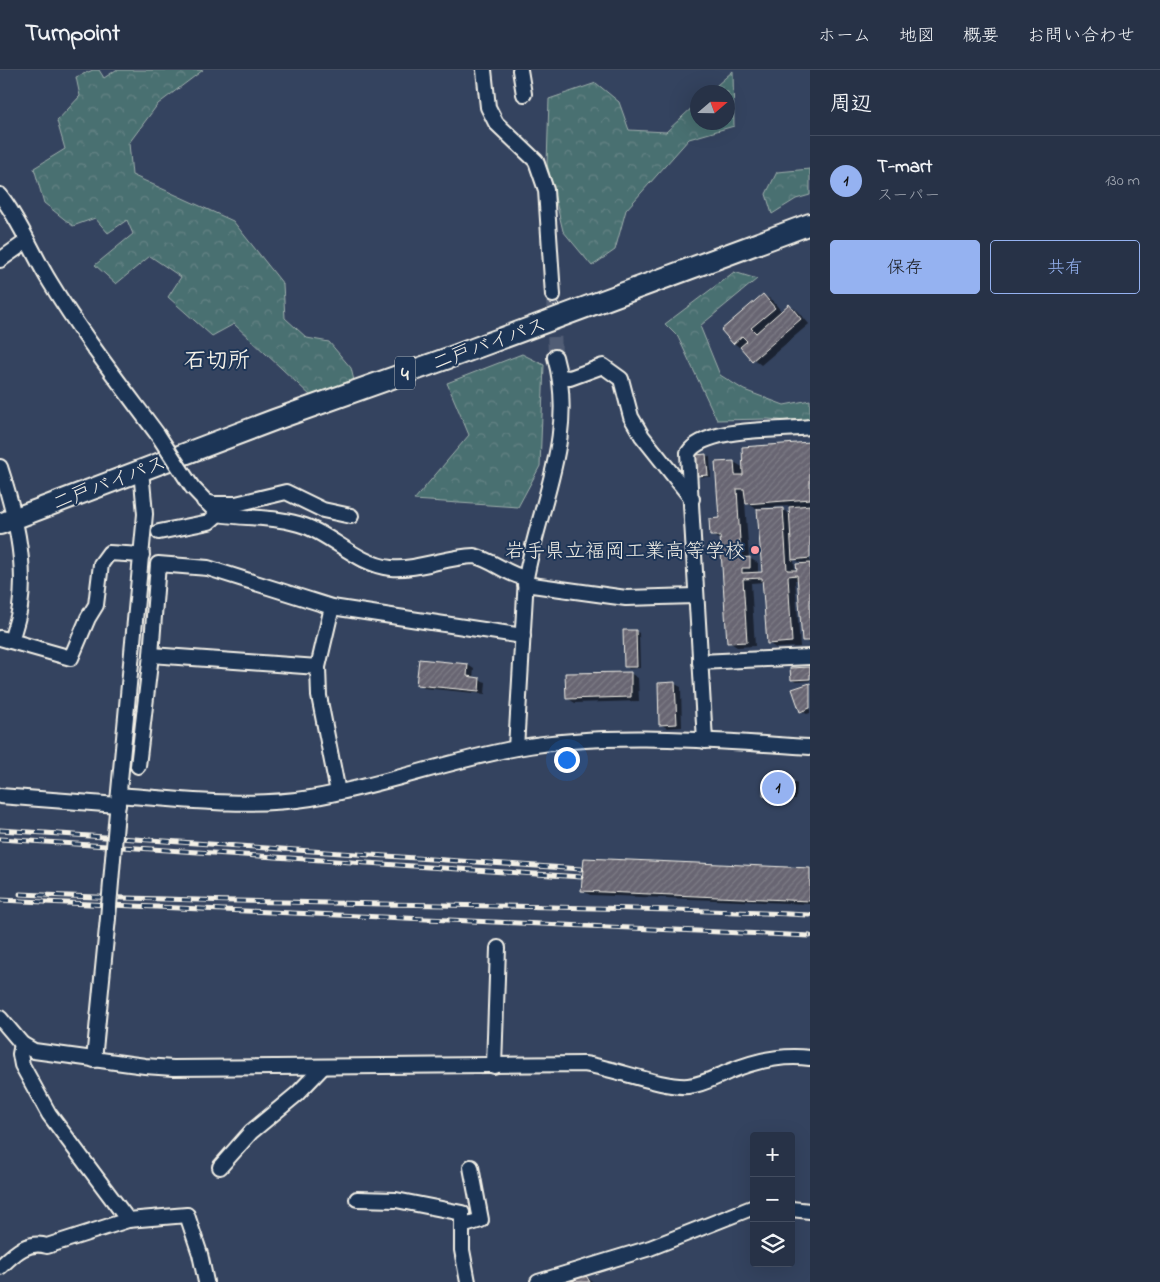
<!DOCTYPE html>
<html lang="ja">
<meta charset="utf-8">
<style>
:root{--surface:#273247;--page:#2f3a4e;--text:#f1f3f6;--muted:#a4aab4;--line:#434d60;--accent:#95b2f1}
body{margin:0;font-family:"Indie Flower","Klee One",sans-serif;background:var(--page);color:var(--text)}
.controls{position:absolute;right:15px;bottom:15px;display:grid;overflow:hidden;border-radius:5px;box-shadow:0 5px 20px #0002}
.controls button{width:45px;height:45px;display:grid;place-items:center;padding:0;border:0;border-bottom:1px solid var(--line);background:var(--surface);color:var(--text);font:25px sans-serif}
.compass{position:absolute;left:690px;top:15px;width:45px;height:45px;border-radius:50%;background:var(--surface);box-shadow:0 5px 20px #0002;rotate:70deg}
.you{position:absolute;left:566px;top:689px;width:18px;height:18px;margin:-12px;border:4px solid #fff;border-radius:50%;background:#1a73e8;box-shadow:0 0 0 8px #1a73e833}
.badge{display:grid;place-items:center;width:32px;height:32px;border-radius:50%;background:var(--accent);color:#111;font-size:16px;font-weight:700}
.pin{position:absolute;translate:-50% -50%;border:2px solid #fff;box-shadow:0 1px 5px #0006}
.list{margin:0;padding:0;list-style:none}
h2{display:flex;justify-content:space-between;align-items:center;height:65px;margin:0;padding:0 20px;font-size:21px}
h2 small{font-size:16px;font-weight:400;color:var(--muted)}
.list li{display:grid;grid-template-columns:32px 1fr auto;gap:15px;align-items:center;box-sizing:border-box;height:90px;padding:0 20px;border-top:1px solid var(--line)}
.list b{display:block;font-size:19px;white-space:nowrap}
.list p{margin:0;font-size:16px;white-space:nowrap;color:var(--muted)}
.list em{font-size:16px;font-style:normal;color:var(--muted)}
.actions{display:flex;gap:10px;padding:15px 20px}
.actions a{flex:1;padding:11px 0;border:1px solid var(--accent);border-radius:5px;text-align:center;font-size:18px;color:var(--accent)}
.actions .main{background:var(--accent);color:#111}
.icon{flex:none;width:28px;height:28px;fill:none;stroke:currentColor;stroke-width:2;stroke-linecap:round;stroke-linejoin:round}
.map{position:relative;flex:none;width:810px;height:1212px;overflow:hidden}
header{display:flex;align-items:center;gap:30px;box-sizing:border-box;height:70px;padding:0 25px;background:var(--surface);border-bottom:1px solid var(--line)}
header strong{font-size:24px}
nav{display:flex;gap:28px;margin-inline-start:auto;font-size:18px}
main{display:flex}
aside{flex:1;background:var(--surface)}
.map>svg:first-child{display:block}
.forest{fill:url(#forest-crowns);stroke:#9fb0ac}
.shadow{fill:#0007;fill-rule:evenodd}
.building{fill:url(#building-hatch);stroke:#f4f1e8}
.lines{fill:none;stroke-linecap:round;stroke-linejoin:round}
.minor-tunnel{stroke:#515d74;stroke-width:14;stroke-dasharray:14 7;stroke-linecap:butt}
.minor-casing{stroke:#f4f1e8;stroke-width:18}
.highway-casing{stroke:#f4f1e8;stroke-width:24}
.minor{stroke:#1d3557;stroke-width:14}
.highway{stroke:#1d3557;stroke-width:20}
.rail-casing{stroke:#f4f1e8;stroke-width:5}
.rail{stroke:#1d3557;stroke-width:3;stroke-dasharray:9;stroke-linecap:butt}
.minor-bridge-casing{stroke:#f4f1e8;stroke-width:18;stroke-linecap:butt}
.minor-bridge{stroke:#1d3557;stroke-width:14}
.poi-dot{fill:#ff9aa2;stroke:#1d3557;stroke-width:2}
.labels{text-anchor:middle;stroke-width:4;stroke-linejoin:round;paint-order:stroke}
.shield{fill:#1d3557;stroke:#b4b9bc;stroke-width:1}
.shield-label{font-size:19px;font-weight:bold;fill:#f4f1e8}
.street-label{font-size:20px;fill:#f4f1e8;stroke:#1d3557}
.poi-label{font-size:20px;fill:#f4f1e8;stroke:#1d3557;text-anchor:end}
.quarter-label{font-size:22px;font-weight:bold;fill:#f4f1e8;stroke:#1d3557}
</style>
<header>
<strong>Turnpoint</strong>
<nav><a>ホーム</a><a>地図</a><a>概要</a><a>お問い合わせ</a></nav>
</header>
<main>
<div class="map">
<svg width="810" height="1212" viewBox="0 0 810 1212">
<defs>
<pattern id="forest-crowns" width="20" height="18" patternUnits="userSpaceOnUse" patternTransform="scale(1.25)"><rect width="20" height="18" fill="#4a6f71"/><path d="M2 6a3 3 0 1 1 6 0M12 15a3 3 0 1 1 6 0" fill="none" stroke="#658485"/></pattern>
<pattern id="building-hatch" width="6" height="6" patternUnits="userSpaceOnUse" patternTransform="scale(1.25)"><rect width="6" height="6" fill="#686572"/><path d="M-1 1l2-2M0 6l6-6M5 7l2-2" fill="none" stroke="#7e7c86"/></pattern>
</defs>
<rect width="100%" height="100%" fill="#34435f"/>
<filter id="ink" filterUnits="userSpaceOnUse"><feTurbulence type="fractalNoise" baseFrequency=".02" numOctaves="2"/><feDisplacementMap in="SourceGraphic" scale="10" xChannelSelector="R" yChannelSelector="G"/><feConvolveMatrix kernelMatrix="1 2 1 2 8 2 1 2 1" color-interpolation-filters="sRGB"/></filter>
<g filter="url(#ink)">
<!-- forest -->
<g class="forest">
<polygon points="93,0 99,0 104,8 116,0 203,0 158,34 129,73 132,105 233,151 283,214 285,248 307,268 329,272 351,298 355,315 313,328 234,254 212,266 168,227 181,207 150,186 116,214 95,195 133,164 127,150 108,163 95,148 73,156 44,133 34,98 65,79 57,51 80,26 76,7"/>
<polygon points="733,1 734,56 689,69 626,140 615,180 592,196 563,161 547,94 549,29 596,13 619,32 629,60 666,62 697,33 698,52 728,52 728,22 709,22"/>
<polygon points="810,99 810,125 796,129 772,144 766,124 777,102"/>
<polygon points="734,202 757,209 700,256 720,305 744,320 784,335 810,330 810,353 768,349 717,350 678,267 665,254"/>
<polygon points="522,284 544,295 540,396 518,437 414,430 469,365 447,313"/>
</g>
<!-- shadow -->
<g class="shadow">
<polygon points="763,225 772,230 782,242 790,236 798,241 809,254 761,295 734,273"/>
<path d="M810,373V574L803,570L799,510H795L800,577L776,578L768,573L764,512L751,513L755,576L737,577L729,572L722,470L712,466L720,449L734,392L744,398ZM745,432L755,438L790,436V444L782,439L763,503L758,504V493L749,488ZM794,489L803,494L798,501H795Z"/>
<polygon points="706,385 710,387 711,407 702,407 698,405 697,386"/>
<polygon points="635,561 639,563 640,598 629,599 626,596"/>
<polygon points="468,595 474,599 473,608 486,612 485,624 424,618 418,614"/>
<polygon points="810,599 810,611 796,612 792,610"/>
<polygon points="630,603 638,608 639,631 575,633 567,628"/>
<polygon points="675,614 681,617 682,657 667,658 660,654"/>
<polygon points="810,614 810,643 807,644 801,641"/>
<polygon points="793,712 797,714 796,729 764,725"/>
<polygon points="810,799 810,834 590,825 582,820"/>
<polygon points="585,1205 593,1212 574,1212"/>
</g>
<!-- building -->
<g class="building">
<polygon points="763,224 775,238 751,258 756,263 789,234 801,249 752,291 740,277 747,271 742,266 733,274 721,260"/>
<polygon points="810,372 810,429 746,434 744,419 737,419 741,488 750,487 750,498 742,498 742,503 762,502 757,439 783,438 787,500 797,500 796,494 810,493 810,571 802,571 797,505 788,506 792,572 767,574 762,508 743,509 747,572 727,573 720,466 710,466 709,449 719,448 715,392 734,391 735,405 743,405 742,377"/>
<polygon points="706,384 708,405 697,406 696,385"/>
<polygon points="810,435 810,488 792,490 789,437"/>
<polygon points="623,560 636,560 637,597 624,597"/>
<polygon points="419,589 468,594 467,606 480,608 479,621 416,615"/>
<polygon points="810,597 810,609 791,610 790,598"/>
<polygon points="631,602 631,627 566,629 565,603"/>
<polygon points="675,612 677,654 659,655 658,613"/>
<polygon points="810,613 810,638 800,642 792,619"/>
<polygon points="764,709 793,710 792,728 763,726"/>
<polygon points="584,788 810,798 810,831 581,821"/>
<polygon points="585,1204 590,1212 571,1212"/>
</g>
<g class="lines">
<!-- minor-tunnel -->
<polyline class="minor-tunnel" points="553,225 555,287"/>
<!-- minor casing -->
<g class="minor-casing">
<g id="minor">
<polyline points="484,0 488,37 496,53 536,91 546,120 553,225"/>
<polyline points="520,0 524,24"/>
<path d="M0,125C21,152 32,183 50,212C82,265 121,315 158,365"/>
<polyline points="0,190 27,171"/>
<polyline points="561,307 570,308 603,296 621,309 631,347 642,366 692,429"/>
<path d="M0,397C14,440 27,491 20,537C18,549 14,560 11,571"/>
<path d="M192,417L218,444C247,449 278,446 305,456C333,466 359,495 391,498C418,500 446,487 474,486C493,490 507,505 526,508"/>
<polyline points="204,431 213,434 236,434 286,422 323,440 351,446"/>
<polyline points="159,462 209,452 218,444"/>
<polyline points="525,514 626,528 695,526"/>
<polyline points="332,537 318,597 319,626 338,722"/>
<polyline points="0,568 71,588 88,548 96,535 101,494 109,483 142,485"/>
<polyline points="151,585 318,597"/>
<polyline points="700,592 810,587"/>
<path d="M705,671L688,383C705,356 780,361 810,357"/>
<path d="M516,678L526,508C539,434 577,365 555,287"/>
<polyline points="138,696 151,585 158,494 208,498 332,537 523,566"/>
<path d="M119,725C183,730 248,738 311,728C381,716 447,691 517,678C613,661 713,671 810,677"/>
<polyline points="0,726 118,735"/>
<polyline points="116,753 145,444 141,400"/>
<path d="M0,948L22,974L34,981L145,996L173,998L584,994C614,998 662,1018 688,1016C702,1015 716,1007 728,1002C754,991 781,984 810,988"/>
<polyline points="22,974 20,984 22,995 49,1044 128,1150"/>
<polyline points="94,990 108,848"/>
<polyline points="494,996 498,878"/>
<polyline points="220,1097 251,1062 297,1024 322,998"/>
<polyline points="357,1129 396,1130 462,1143 462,1180 468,1212"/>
<polyline points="791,1139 810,1141"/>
<polyline points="462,1156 481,1150 471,1097"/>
<path d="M0,1197C14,1184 27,1170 47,1176L128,1150L187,1145L200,1184L206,1212"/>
<polyline points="538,1212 650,1178 754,1137"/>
</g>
</g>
<!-- highway casing -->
<g class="highway-casing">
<polyline id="highway" points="0,454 274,350 454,286 810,154"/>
</g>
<!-- minor -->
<use href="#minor" class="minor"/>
<!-- highway -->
<use href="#highway" class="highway"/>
<!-- rail casing -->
<g class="rail-casing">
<g id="rail">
<polyline points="0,760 581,799"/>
<polyline points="0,769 581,807"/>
<path d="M20,824C283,836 547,833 810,845"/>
<polyline points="0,830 810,866"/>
</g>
</g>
<!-- rail -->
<use href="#rail" class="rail"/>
<!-- minor-bridge casing -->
<g class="minor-bridge-casing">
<g id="minor-bridge">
<polyline points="158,365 192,417"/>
<polyline points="108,848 116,753"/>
</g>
</g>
<!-- minor-bridge -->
<use href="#minor-bridge" class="minor-bridge"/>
</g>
</g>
<!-- markers -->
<circle class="poi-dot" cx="755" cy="480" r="5"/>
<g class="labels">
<!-- shield labels -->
<rect class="shield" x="395" y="286.5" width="20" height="33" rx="4"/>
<g class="shield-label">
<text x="405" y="310">4</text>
</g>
<!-- street labels -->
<g class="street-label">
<text transform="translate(489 273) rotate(-20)" y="7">二戸バイパス</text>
<text transform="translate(109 412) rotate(-21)" y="7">二戸バイパス</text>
</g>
<!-- poi labels -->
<g class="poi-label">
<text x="745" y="487">岩手県立福岡工業高等学校</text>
</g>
<!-- quarter labels -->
<g class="quarter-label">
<text x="217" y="297">石切所</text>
</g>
</g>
</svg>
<div class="controls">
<button>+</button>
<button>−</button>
<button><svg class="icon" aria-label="layers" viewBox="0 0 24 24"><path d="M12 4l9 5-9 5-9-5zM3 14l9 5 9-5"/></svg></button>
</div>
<svg class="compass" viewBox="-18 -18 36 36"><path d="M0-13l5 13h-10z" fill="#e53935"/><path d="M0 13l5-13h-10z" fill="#a4aab4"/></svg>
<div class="you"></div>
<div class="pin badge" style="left:778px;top:718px">1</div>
</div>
<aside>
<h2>周辺<small></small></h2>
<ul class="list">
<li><span class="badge">1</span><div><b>T-mart</b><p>スーパー</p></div><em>130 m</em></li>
</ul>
<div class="actions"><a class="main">保存</a><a>共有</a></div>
</aside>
</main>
